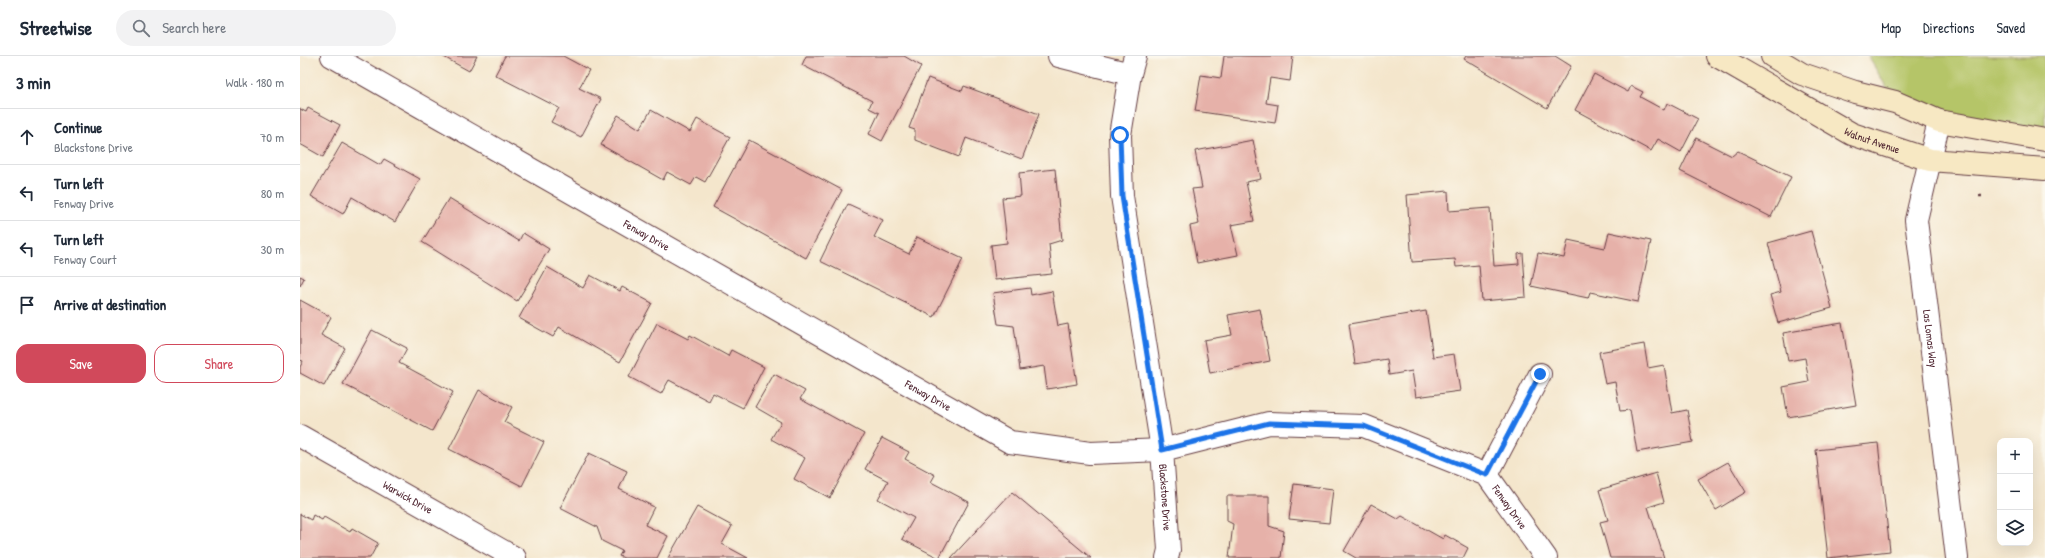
<!DOCTYPE html>
<meta charset="utf-8">
<style>
:root{--surface:#fff;--page:#f2f2f3;--text:#1f2937;--muted:#747a83;--line:#e0e1e3;--accent:#d1495b}
body{margin:0;font-family:"Patrick Hand",sans-serif;background:var(--page);color:var(--text)}
.controls{position:absolute;right:12px;bottom:12px;display:grid;overflow:hidden;border-radius:8px;box-shadow:0 4px 16px #0002}
.controls button{width:36px;height:36px;display:grid;place-items:center;padding:0;border:0;border-bottom:1px solid var(--line);background:var(--surface);color:var(--text);font:20px sans-serif}
.stop{position:absolute;width:12px;height:12px;margin:-9px;border:3px solid #1a73e8;border-radius:50%;background:#fff}
.stop.end{background:#1a73e8;border-color:#fff;box-shadow:0 1px 4px #0008}
.list{margin:0;padding:0;list-style:none}
h2{display:flex;justify-content:space-between;align-items:center;height:52px;margin:0;padding:0 16px;font-size:17px}
h2 small{font-size:13px;font-weight:400;color:var(--muted)}
.list li{display:grid;grid-template-columns:26px 1fr auto;gap:12px;align-items:center;box-sizing:border-box;height:56px;padding:0 16px;border-top:1px solid var(--line)}
.list b{display:block;font-size:15px;white-space:nowrap}
.list p{margin:0;font-size:13px;white-space:nowrap;color:var(--muted)}
.list em{font-size:13px;font-style:normal;color:var(--muted)}
.actions{display:flex;gap:8px;padding:12px 16px}
.actions a{flex:1;padding:9px 0;border:1px solid var(--accent);border-radius:12px;text-align:center;font-size:14px;color:var(--accent)}
.actions .main{background:var(--accent);color:#fff}
.icon{flex:none;width:22px;height:22px;fill:none;stroke:currentColor;stroke-width:2;stroke-linecap:round;stroke-linejoin:round}
.map{position:relative;flex:none;width:1745px;height:502px;overflow:hidden}
header{display:flex;align-items:center;gap:24px;box-sizing:border-box;height:56px;padding:0 20px;background:var(--surface);border-bottom:1px solid var(--line)}
header strong{font-size:19px}
nav{display:flex;gap:22px;margin-inline-start:auto;font-size:14px}
.search{width:280px;height:36px;background:var(--page);display:flex;align-items:center;gap:10px;box-sizing:border-box;padding:0 14px;border-radius:22px;color:var(--muted);font-size:15px}
main{display:flex}
aside{flex:1;background:var(--surface)}
.map>svg:first-child{display:block}
.green{fill:#b5c568;stroke:#80724a}
.building{fill:#e6b1a9}
.lines{fill:none;stroke-linecap:round;stroke-linejoin:round}
.street-casing{stroke:#643d43;stroke-width:24}
.secondary-casing{stroke:#643d43;stroke-width:24}
.path{stroke:#643d43;stroke-width:2.5;stroke-dasharray:3 3;stroke-linecap:butt}
.street{stroke:#fff;stroke-width:22}
.secondary{stroke:#f7e8c3;stroke-width:22}
.route{stroke:#1a73e8;stroke-width:5}
.labels{text-anchor:middle;stroke-width:3.5;stroke-linejoin:round;paint-order:stroke}
.street-label{font-size:11px;fill:#4a1f2b;stroke:#fbf7ec}
</style>
<header>
<strong>Streetwise</strong>
<div class="search"><svg class="icon" aria-label="search" viewBox="0 0 24 24"><circle cx="10" cy="10" r="6"/><path d="M15 15l6 6"/></svg>Search here</div>
<nav><a>Map</a><a>Directions</a><a>Saved</a></nav>
</header>
<main>
<aside>
<h2>3 min<small>Walk · 180 m</small></h2>
<ul class="list">
<li><svg class="icon" aria-label="ahead" viewBox="0 0 24 24"><path d="M12 20V5M6 11l6-6 6 6"/></svg><div><b>Continue</b><p>Blackstone Drive</p></div><em>70 m</em></li>
<li><svg class="icon" aria-label="left" viewBox="0 0 24 24"><path d="M17 20v-9H6M10 6l-5 5 5 5"/></svg><div><b>Turn left</b><p>Fenway Drive</p></div><em>80 m</em></li>
<li><svg class="icon" aria-label="left" viewBox="0 0 24 24"><path d="M17 20v-9H6M10 6l-5 5 5 5"/></svg><div><b>Turn left</b><p>Fenway Court</p></div><em>30 m</em></li>
<li><svg class="icon" aria-label="arrive" viewBox="0 0 24 24"><path d="M6 21V4h12l-3 4 3 4H6"/></svg><div><b>Arrive at destination</b></div></li>
</ul>
<div class="actions"><a class="main">Save</a><a>Share</a></div>
</aside>
<div class="map">
<svg width="1745" height="502" viewBox="0 0 1745 502">
<rect width="100%" height="100%" fill="#fbf7ec"/>
<filter id="ink" filterUnits="userSpaceOnUse"><feTurbulence type="fractalNoise" baseFrequency=".025" numOctaves="2"/><feDisplacementMap in="SourceGraphic" scale="8" xChannelSelector="R" yChannelSelector="G"/><feConvolveMatrix kernelMatrix="1 2 1 2 8 2 1 2 1" color-interpolation-filters="sRGB"/></filter>
<filter id="wash" filterUnits="userSpaceOnUse"><feTurbulence type="fractalNoise" baseFrequency=".012" numOctaves="4" result="noise"/><feDisplacementMap in="SourceGraphic" scale="16" xChannelSelector="R" yChannelSelector="G"/><feGaussianBlur stdDeviation="0.9" result="paint"/><feColorMatrix in="noise" values="0 0 0 0 0 0 0 0 0 0 0 0 0 0 0 0 0 1.4 0 .05"/><feComposite in="paint" operator="in"/></filter>
<g filter="url(#wash)">
<rect width="100%" height="100%" fill="#f4e6cc"/>
<!-- green -->
<polygon class="green" points="1568,0 1745,0 1745,84 1595,46"/>
<g id="blocks">
<!-- building -->
<g class="building">
<polygon points="142,0 177,0 169,15"/>
<polygon points="205,0 263,0 289,14 279,32 301,43 281,81 251,66 259,52 195,19"/>
<polygon points="506,0 604,0 621,10 582,85 569,78 579,57 569,52 572,45 502,9"/>
<polygon points="924,0 993,0 990,25 970,22 966,47 978,49 975,67 895,55 901,19 921,22"/>
<polygon points="1166,0 1255,0 1271,10 1247,52 1164,3"/>
<polygon points="1294,18 1328,36 1331,30 1343,36 1340,41 1364,54 1367,47 1398,63 1381,96 1358,83 1351,95 1275,54"/>
<polygon points="628,22 662,35 664,30 739,58 722,103 666,82 659,101 615,84 615,74 609,72"/>
<polygon points="8,52 40,69 23,101 0,88 0,53 6,56"/>
<polygon points="351,54 390,76 397,63 430,81 405,126 396,121 391,129 367,116 363,124 301,89 318,59 340,73"/>
<polygon points="1396,82 1432,100 1438,95 1491,121 1471,161 1380,115"/>
<polygon points="449,84 542,134 506,202 413,151"/>
<polygon points="953,84 961,123 946,126 954,165 931,169 938,199 897,207 890,170 899,168 892,133 902,132 895,95"/>
<polygon points="42,87 80,109 84,103 120,123 95,166 52,141 43,158 11,140"/>
<polygon points="755,113 762,184 749,188 752,218 695,224 691,189 707,187 702,142 721,140 719,117"/>
<polygon points="1148,135 1149,155 1190,152 1194,210 1219,208 1218,198 1223,197 1226,241 1182,245 1179,209 1156,211 1155,203 1112,206 1107,139"/>
<polygon points="149,142 219,185 223,177 249,193 217,245 122,186"/>
<polygon points="548,148 583,164 574,181 609,198 617,181 663,203 634,261 520,205"/>
<polygon points="1511,175 1532,252 1478,267 1470,239 1481,236 1468,187"/>
<polygon points="1309,176 1351,185 1338,246 1290,236 1288,242 1231,230 1238,197 1264,202 1268,184 1305,192"/>
<polygon points="247,211 283,232 290,219 320,235 322,231 352,247 320,306 259,271 253,281 219,262"/>
<polygon points="0,220 4,222 0,230"/>
<polygon points="730,232 731,239 752,235 758,270 768,268 777,328 747,333 744,310 720,314 714,270 698,268 693,237"/>
<polygon points="0,244 31,261 21,279 45,292 24,330 0,317 0,311 3,305 0,304"/>
<polygon points="960,253 970,305 910,317 904,284 932,279 928,259"/>
<polygon points="1126,255 1133,301 1154,298 1160,335 1116,341 1112,315 1089,319 1087,303 1055,308 1049,268"/>
<polygon points="357,267 388,283 390,279 428,300 431,294 464,311 443,352 413,337 409,345 369,324 361,338 329,321"/>
<polygon points="1542,267 1556,349 1488,361 1483,331 1509,326 1505,302 1488,305 1483,277"/>
<polygon points="72,274 107,292 99,307 153,336 132,375 43,328"/>
<polygon points="1344,288 1348,312 1364,309 1372,357 1387,354 1393,386 1337,396 1330,354 1320,355 1315,326 1305,328 1299,296"/>
<polygon points="474,318 505,335 500,343 564,378 530,442 494,423 505,402 471,383 481,366 455,351"/>
<polygon points="179,334 212,351 204,366 244,386 222,430 149,393"/>
<polygon points="582,382 609,396 605,403 635,419 631,426 669,446 639,502 602,483 614,462 578,443 588,425 565,413"/>
<polygon points="1578,387 1590,495 1528,502 1516,394"/>
<polygon points="289,397 327,415 319,433 354,451 345,469 368,480 357,502 324,502 319,500 322,495 302,485 297,471 260,452"/>
<polygon points="1428,406 1446,436 1416,454 1398,423"/>
<polygon points="1356,417 1364,446 1348,451 1364,502 1310,502 1300,466 1308,464 1299,434"/>
<polygon points="994,428 1033,433 1029,467 989,463"/>
<polygon points="712,436 791,502 651,502"/>
<polygon points="927,440 969,440 969,470 984,475 981,502 929,502 933,468 927,465"/>
<polygon points="1071,448 1098,463 1102,460 1143,483 1145,479 1168,492 1163,502 1056,502 1044,495"/>
<polygon points="397,451 432,470 422,488 448,502 368,502"/>
<polygon points="0,458 11,464 13,459 22,464 24,461 50,476 52,472 78,487 70,502 0,502"/>
</g>
</g>
</g>
<g filter="url(#ink)">
<use href="#blocks" fill-opacity="0" stroke="#643d43" stroke-width="1"/>
<g class="lines">
<!-- street casing -->
<g class="street-casing">
<g id="street">
<path id="s1" d="M32,0L710,386L790,397L862,394L969,367L1064,370L1187,419L1246,502"/>
<polyline points="759,0 830,18"/>
<path id="s2" d="M835,0L830,18L820,79L822,140L862,394L869,494L867,502"/>
<path id="s3" d="M1639,65L1616,164L1657,502"/>
<path id="s4" d="M0,380L215,502"/>
<polyline points="1187,419 1240,318"/>
</g>
</g>
<!-- secondary casing -->
<g class="secondary-casing">
<g id="secondary">
<path id="s5" d="M1417,0L1552,78L1630,104L1745,113"/>
<polyline points="1472,0 1502,18 1555,36 1595,46 1639,65 1745,84"/>
</g>
</g>
<!-- path -->
<polyline class="path" points="1679,140 1685,140"/>
<!-- street -->
<use href="#street" class="street"/>
<!-- secondary -->
<use href="#secondary" class="secondary"/>
</g>
</g>
<g class="lines" filter="url(#ink)">
<!-- route -->
<polyline class="route" points="820,79 822,140 862,394 969,367 1064,370 1187,419 1240,318"/>
</g>
<g class="labels">
<!-- street labels -->
<g class="street-label">
<text dy="4" stroke="none"><textPath href="#s5" startOffset="177">Walnut Avenue</textPath></text>
<text dy="4" stroke="none"><textPath href="#s1" startOffset="362">Fenway Drive</textPath></text>
<text dy="4" stroke="none"><textPath href="#s3" startOffset="221">Las Lomas Way</textPath></text>
<text dy="4" stroke="none"><textPath href="#s1" startOffset="686">Fenway Drive</textPath></text>
<text dy="4" stroke="none"><textPath href="#s4" startOffset="124">Warwick Drive</textPath></text>
<text dy="4" stroke="none"><textPath href="#s2" startOffset="446">Blackstone Drive</textPath></text>
<text dy="4" stroke="none"><textPath href="#s1" startOffset="1310">Fenway Drive</textPath></text>
</g>
</g>
</svg>
<div class="controls">
<button>+</button>
<button>−</button>
<button><svg class="icon" aria-label="layers" viewBox="0 0 24 24"><path d="M12 4l9 5-9 5-9-5zM3 14l9 5 9-5"/></svg></button>
</div>
<div class="stop" style="left:820px;top:79px"></div>
<div class="stop end" style="left:1240px;top:318px"></div>
</div>
</main>
